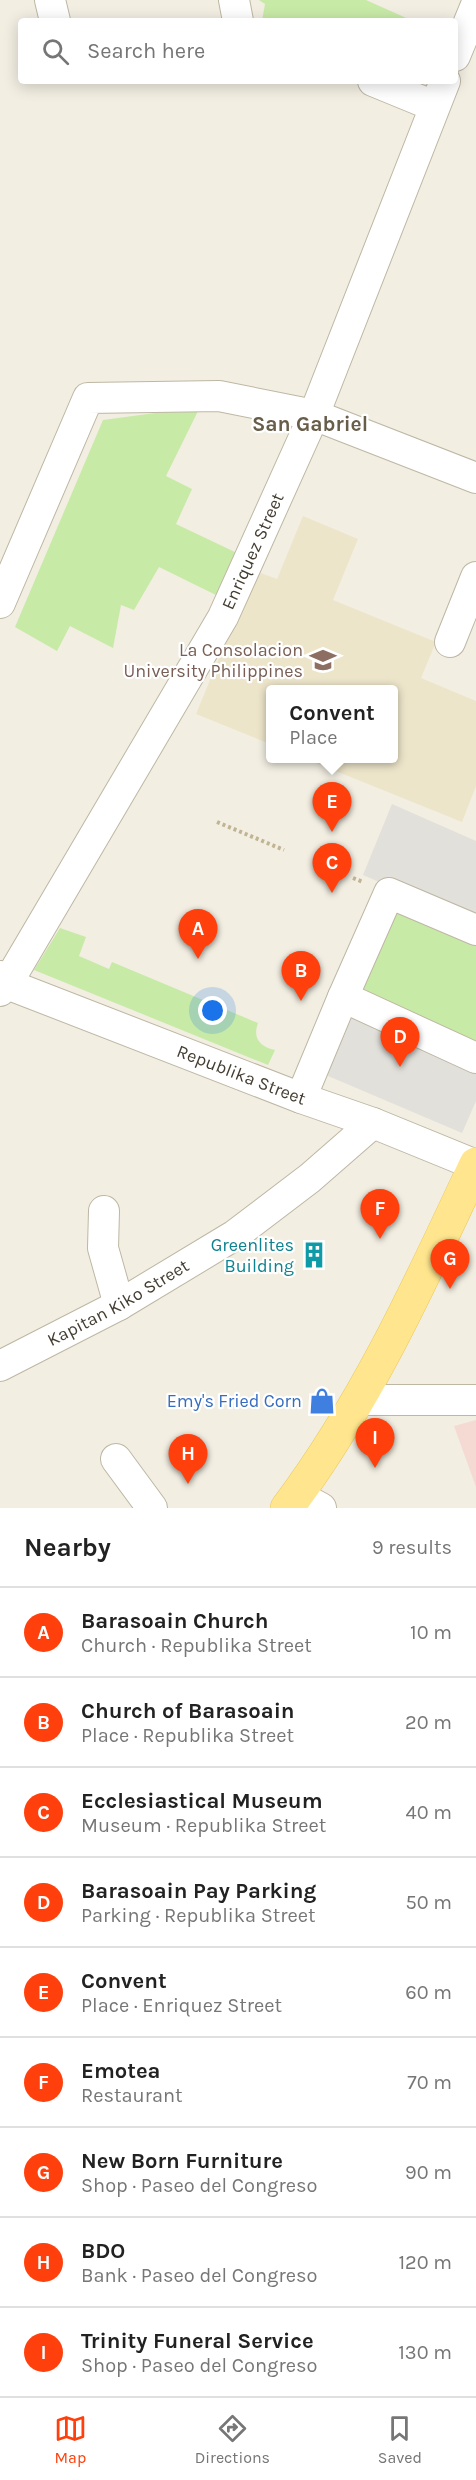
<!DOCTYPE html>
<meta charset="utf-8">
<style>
:root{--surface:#fff;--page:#f6f6f6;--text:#222;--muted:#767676;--line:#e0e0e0;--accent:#ff3f0c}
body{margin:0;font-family:Karla,sans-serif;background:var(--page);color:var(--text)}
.you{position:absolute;left:213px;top:1011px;width:21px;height:21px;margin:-15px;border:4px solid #fff;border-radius:50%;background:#1a73e8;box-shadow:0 0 0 9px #1a73e833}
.badge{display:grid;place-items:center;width:39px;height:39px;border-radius:50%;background:var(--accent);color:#fff;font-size:20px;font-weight:700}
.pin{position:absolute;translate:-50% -50px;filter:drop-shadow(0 2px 3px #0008)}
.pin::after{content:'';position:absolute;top:32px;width:21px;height:18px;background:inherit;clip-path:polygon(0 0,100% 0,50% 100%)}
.popup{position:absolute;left:266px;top:685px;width:132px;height:78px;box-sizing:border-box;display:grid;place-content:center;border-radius:6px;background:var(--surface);filter:drop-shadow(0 2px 4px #0005);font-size:20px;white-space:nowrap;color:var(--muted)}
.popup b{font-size:22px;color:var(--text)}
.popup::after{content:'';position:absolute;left:50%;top:100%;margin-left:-12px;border:12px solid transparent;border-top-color:var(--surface)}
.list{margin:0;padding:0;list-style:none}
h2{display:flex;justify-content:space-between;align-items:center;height:78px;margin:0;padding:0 24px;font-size:26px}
h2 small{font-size:20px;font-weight:400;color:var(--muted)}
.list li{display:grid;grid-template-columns:39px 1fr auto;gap:18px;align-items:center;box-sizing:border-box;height:90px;padding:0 24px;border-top:2px solid var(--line)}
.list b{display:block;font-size:22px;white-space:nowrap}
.list p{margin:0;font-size:20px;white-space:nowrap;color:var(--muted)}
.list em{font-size:20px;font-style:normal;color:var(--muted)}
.icon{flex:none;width:33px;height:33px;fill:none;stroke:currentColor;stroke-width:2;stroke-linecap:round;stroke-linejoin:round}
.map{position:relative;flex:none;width:476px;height:1508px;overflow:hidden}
.search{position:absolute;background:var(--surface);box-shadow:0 3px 15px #0003;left:18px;right:18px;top:18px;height:66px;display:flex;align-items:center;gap:15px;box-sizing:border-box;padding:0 21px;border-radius:6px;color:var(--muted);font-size:22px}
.sheet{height:888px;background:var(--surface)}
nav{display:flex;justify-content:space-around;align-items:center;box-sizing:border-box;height:84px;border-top:2px solid var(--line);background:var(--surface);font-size:16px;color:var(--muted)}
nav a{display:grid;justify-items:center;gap:3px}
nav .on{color:var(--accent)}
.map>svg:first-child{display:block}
.education{fill:#ede5ca}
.medical{fill:#f5dad4}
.green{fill:#c8eaa7}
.parking{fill:#e2e0db}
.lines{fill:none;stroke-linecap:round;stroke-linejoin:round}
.minor-casing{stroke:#beb7a4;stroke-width:32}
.major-casing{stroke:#ecc857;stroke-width:34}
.path{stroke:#c1b494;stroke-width:4;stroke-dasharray:3 3;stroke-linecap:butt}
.minor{stroke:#fff;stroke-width:30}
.major{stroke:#ffe68e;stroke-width:33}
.labels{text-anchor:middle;stroke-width:4.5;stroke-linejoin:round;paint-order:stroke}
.street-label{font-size:18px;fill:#443e32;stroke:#fff}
.education-label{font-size:18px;fill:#785e54;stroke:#fff;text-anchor:end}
.culture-label{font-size:18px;fill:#0d838f;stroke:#fff;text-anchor:end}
.shop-label{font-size:18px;fill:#366cbe;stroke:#fff;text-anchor:end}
.quarter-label{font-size:21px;font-weight:bold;fill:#675d49;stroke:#fff}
</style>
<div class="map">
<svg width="476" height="1508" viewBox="0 0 476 1508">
<rect width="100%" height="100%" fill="#f2eee2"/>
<!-- education -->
<polygon class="education" points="303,516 358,539 333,600 436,642 421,678 476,701 476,786 462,822 306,759 394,758 394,690 270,690 270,744 196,714 255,571 277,579"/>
<!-- medical -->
<polygon class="medical" points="476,1420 476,1487 454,1426"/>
<!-- green -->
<g class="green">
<polygon points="259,0 366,0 413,21 262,21 265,4"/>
<polygon points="200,407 166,476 192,489 176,524 237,553 218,596 159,567 134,610 121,605 113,648 70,626 57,651 15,627 103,420"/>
<polygon points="395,902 476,937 476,1047 354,994"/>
<path d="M60,928L86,937L79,956L109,969L112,962L258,1023C252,1039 261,1047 275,1050L268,1065L34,970Z"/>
</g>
<!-- parking -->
<g class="parking">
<polygon points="392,804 476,841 476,924 363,875"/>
<polygon points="350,1006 476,1061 476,1101 462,1133 321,1073"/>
</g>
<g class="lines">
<!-- minor casing -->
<g class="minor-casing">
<g id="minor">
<polyline points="50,0 55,21"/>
<polyline points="234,0 238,21"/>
<polyline points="455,56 476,5"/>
<polyline points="373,81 434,106"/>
<polyline points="0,603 88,398 219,396 314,415 476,478"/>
<polyline points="450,642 476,577"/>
<polyline points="476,930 389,893 343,997 476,1058"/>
<path id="s1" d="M0,976L7,984L301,1098L373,1123L476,1165"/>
<path id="s2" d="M0,991L7,984L223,617L314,415L445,81"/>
<polyline points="301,1098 343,997"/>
<polyline points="104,1211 103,1248 119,1305"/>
<path id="s3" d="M0,1366L119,1305L235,1235L310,1178L373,1123"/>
<polyline points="358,1400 476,1400"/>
<polyline points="116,1459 152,1508"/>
<polyline points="297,1495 321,1508"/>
</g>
</g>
<!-- major casing -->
<g class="major-casing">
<path id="major" d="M287,1508C366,1403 421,1282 476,1164"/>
</g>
<!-- path -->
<g class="path">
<polyline points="217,822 284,850"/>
<polyline points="353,878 363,882"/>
</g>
<!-- minor -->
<use href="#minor" class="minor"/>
<!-- major -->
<use href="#major" class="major"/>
</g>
<!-- icons -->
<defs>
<g id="university-bare" transform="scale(2.07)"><path d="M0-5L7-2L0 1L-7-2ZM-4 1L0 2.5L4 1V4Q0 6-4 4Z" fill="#8d6e63" stroke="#fff" stroke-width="2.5" paint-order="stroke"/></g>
<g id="building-bare" transform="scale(2.07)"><path d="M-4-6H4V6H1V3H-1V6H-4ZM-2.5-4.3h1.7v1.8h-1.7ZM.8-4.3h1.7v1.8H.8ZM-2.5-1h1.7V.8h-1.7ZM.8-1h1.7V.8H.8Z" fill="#0f9aa8" stroke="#fff" stroke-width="2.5" paint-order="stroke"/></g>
<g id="shop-bare" transform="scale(2.07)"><path d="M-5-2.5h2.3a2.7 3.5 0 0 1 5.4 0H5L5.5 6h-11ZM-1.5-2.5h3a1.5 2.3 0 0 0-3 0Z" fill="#3f7fe0" stroke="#fff" stroke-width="2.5" paint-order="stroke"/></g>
</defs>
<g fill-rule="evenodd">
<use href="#university-bare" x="323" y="660"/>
<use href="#building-bare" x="314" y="1255"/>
<use href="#shop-bare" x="322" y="1401"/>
</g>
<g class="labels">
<!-- street labels -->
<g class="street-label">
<text dy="6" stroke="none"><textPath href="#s2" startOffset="508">Enriquez Street</textPath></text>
<text dy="6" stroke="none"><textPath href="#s1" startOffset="262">Republika Street</textPath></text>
<text dy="6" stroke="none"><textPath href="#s3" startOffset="134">Kapitan Kiko Street</textPath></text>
</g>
<!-- education labels -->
<g class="education-label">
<text x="303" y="656">La Consolacion<tspan x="303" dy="21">University Philippines</tspan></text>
</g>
<!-- culture labels -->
<g class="culture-label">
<text x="294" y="1251">Greenlites<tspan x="294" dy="21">Building</tspan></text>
</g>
<!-- shop labels -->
<g class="shop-label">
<text x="302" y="1407">Emy's Fried Corn</text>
</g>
<!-- quarter labels -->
<g class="quarter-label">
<text x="310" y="431">San Gabriel</text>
</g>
</g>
</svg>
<div class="you"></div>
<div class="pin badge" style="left:198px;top:959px">A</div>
<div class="pin badge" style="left:301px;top:1001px">B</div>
<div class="pin badge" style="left:332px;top:893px">C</div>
<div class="pin badge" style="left:400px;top:1067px">D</div>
<div class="pin badge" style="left:332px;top:832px">E</div>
<div class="popup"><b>Convent</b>Place</div>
<div class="pin badge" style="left:380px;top:1239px">F</div>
<div class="pin badge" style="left:450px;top:1289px">G</div>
<div class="pin badge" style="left:188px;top:1484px">H</div>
<div class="pin badge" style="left:375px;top:1468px">I</div>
<div class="search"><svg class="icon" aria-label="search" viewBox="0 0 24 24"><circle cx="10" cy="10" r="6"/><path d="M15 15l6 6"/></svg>Search here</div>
</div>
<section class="sheet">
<h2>Nearby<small>9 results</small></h2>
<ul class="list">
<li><span class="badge">A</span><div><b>Barasoain Church</b><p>Church · Republika Street</p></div><em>10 m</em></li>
<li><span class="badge">B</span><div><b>Church of Barasoain</b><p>Place · Republika Street</p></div><em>20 m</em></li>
<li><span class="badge">C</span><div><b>Ecclesiastical Museum</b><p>Museum · Republika Street</p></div><em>40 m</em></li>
<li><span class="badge">D</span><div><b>Barasoain Pay Parking</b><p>Parking · Republika Street</p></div><em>50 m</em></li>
<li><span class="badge">E</span><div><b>Convent</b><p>Place · Enriquez Street</p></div><em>60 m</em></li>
<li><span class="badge">F</span><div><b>Emotea</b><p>Restaurant</p></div><em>70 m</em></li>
<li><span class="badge">G</span><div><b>New Born Furniture</b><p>Shop · Paseo del Congreso</p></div><em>90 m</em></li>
<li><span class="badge">H</span><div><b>BDO</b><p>Bank · Paseo del Congreso</p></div><em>120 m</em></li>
<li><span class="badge">I</span><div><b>Trinity Funeral Service</b><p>Shop · Paseo del Congreso</p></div><em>130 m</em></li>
</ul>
</section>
<nav>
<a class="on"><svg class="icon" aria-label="map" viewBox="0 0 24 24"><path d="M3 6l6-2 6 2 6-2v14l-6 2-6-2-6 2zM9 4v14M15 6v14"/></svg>Map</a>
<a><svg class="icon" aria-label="directions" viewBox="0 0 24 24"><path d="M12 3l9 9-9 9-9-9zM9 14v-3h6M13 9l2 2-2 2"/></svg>Directions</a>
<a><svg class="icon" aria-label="saved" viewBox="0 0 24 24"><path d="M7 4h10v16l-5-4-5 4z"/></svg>Saved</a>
</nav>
